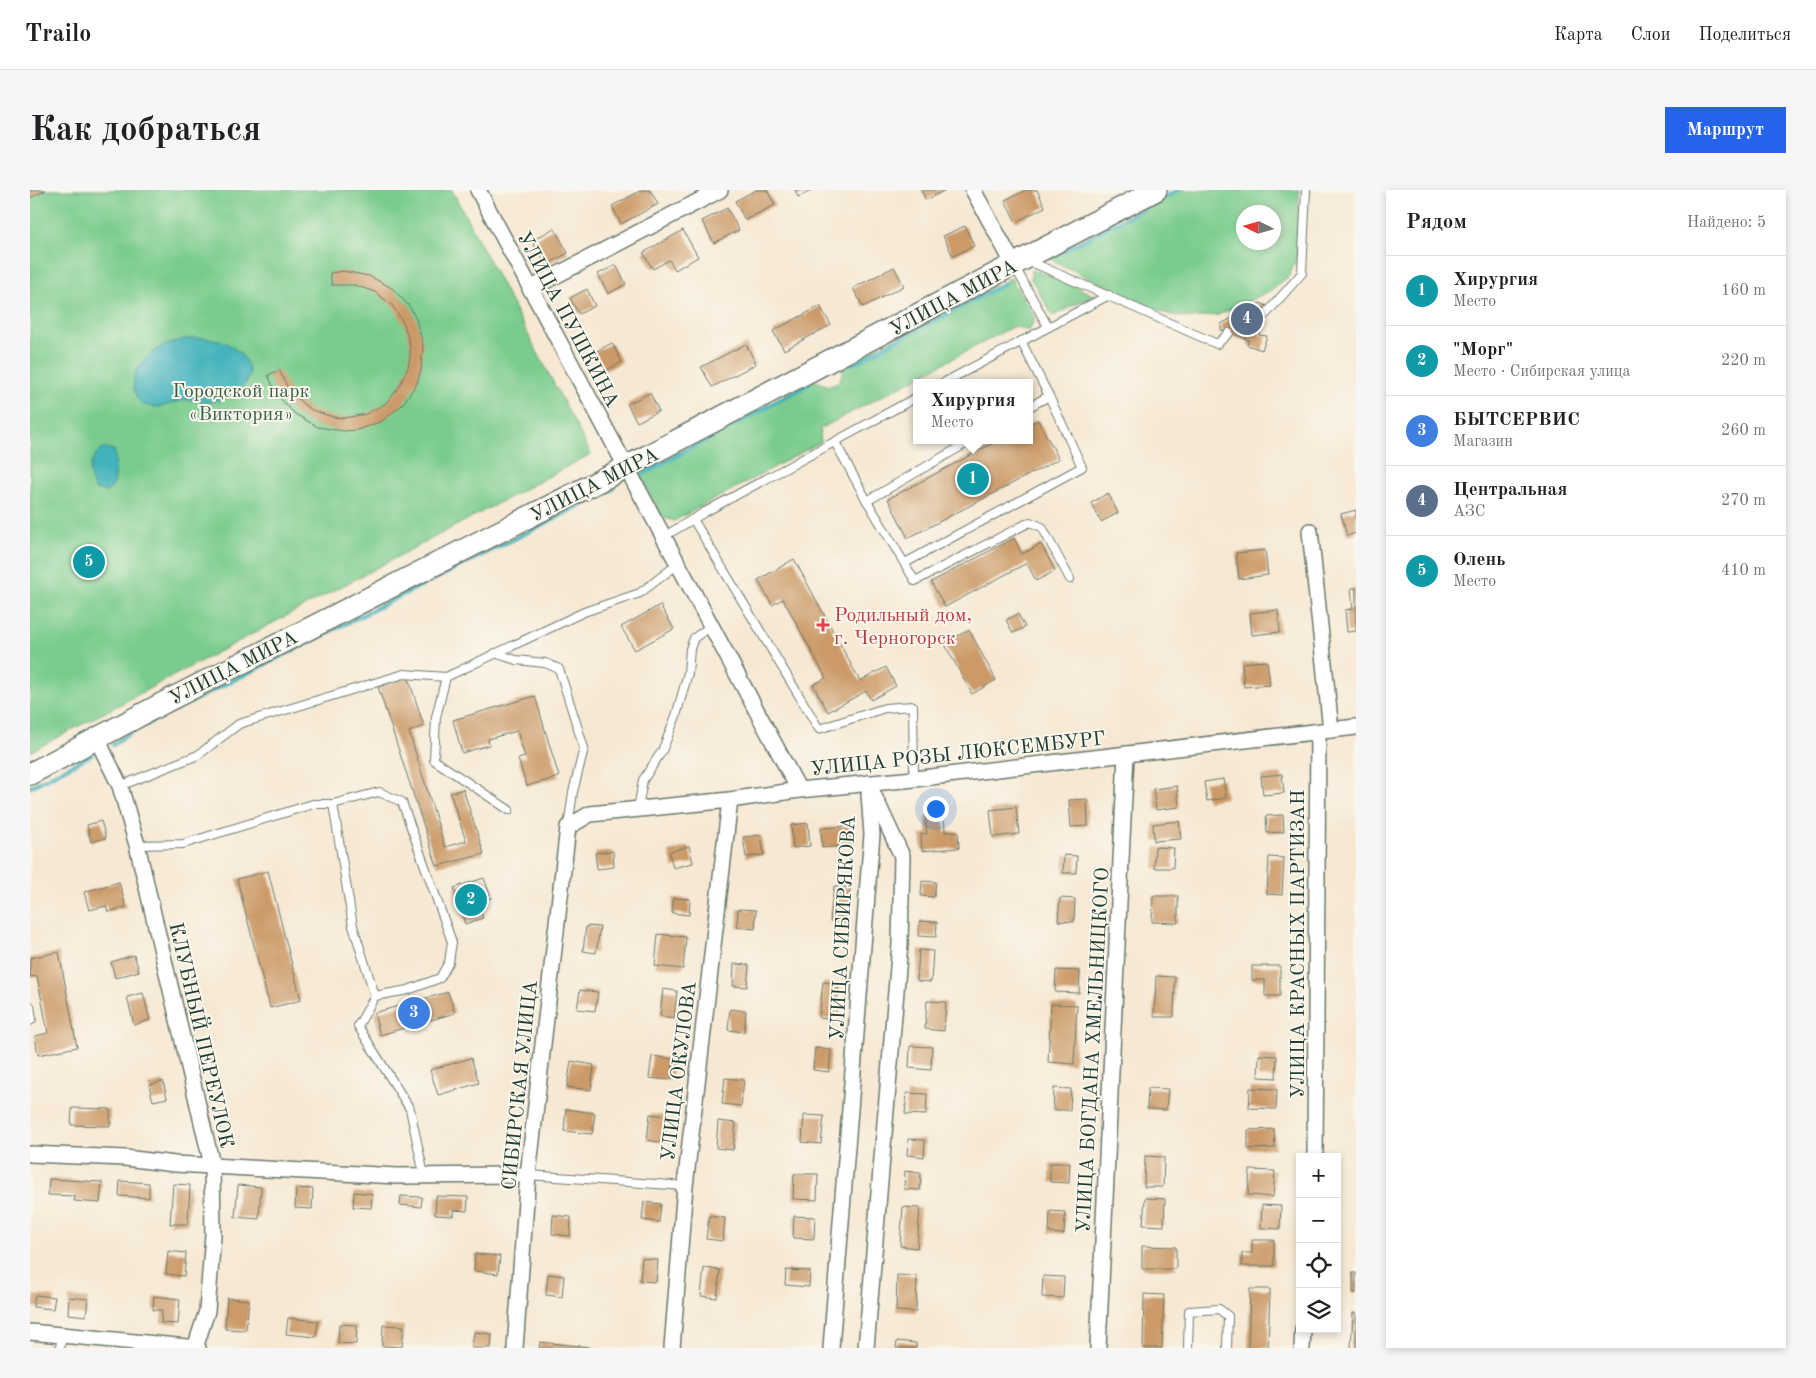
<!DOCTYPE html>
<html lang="ru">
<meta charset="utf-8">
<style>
:root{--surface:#fff;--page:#f6f6f6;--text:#202124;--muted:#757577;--line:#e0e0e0;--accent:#2563eb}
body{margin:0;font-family:"Old Standard TT",serif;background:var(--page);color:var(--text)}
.controls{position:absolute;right:15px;bottom:15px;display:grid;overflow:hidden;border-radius:0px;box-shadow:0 2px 8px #0003}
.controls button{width:45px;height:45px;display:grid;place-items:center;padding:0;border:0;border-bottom:1px solid var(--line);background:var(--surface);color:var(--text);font:25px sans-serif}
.compass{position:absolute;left:1206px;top:15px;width:45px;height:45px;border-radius:50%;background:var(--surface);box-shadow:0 2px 8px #0003;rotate:275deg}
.you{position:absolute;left:905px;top:618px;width:18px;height:18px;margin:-12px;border:4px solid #fff;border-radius:50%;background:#1a73e8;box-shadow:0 0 0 8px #1a73e833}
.badge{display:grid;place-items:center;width:32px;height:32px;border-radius:50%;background:var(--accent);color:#fff;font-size:16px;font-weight:700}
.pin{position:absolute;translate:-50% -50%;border:2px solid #fff;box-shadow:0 1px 5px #0006}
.popup{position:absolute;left:883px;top:189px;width:120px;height:65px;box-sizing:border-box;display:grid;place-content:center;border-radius:0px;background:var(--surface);filter:drop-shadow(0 1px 4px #0005);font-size:16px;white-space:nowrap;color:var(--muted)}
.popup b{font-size:19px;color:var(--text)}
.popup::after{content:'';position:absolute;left:50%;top:100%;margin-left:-10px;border:10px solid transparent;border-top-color:var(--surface)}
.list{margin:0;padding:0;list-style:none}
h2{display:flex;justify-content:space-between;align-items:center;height:65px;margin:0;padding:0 20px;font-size:21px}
h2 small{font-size:16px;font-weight:400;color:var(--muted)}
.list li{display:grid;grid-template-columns:32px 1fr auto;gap:15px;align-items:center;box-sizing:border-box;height:70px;padding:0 20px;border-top:1px solid var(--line)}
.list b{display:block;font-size:19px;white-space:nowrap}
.list p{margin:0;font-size:16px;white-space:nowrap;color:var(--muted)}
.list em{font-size:16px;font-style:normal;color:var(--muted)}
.icon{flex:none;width:28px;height:28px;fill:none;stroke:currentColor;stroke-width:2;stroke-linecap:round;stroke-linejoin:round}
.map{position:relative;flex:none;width:1326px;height:1158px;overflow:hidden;border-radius:0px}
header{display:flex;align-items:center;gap:30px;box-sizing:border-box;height:70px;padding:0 25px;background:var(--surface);border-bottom:1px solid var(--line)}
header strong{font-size:24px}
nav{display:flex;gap:28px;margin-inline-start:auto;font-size:18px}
.intro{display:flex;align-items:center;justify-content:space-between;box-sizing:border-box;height:120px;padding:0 30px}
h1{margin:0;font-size:35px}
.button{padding:12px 22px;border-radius:0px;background:var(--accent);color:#fff;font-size:18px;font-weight:700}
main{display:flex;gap:30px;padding:0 30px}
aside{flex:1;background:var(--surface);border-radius:0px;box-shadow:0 2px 8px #0003}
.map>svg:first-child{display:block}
.green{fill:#7acc8e;stroke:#4c8461;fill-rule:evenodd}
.water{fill:#42b2bc;stroke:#307878}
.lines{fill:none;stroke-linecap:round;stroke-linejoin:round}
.stream{stroke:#42b2bc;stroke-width:4.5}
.building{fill:#cb9a68}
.lane-casing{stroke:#6a796c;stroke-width:10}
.street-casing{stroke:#6a796c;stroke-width:18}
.secondary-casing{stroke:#6a796c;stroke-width:24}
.lane{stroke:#fff;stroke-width:8}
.street{stroke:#fff;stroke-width:15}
.secondary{stroke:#fff;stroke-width:21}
.health-dot{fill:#e0444e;stroke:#fbf7ec;stroke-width:2}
.labels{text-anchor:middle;stroke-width:4;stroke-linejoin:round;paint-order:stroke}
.street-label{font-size:20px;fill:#1f3d34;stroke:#fbf7ec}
.park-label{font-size:20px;fill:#36614a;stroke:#fbf7ec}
.health-label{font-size:20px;fill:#be3a42;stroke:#fbf7ec;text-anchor:start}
</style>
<header>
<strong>Trailo</strong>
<nav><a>Карта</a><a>Слои</a><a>Поделиться</a></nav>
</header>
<div class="intro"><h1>Как добраться</h1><a class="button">Маршрут</a></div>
<main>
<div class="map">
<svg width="1326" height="1158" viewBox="0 0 1326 1158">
<rect width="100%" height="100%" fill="#fbf7ec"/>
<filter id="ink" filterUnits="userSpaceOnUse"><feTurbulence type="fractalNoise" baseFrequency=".02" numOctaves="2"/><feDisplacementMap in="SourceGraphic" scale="10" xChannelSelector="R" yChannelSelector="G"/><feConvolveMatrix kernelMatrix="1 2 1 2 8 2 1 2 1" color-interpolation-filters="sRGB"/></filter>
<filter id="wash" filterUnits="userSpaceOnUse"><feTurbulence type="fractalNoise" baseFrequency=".0096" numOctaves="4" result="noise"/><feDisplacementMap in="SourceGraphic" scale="20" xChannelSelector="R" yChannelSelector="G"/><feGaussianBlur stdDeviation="1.12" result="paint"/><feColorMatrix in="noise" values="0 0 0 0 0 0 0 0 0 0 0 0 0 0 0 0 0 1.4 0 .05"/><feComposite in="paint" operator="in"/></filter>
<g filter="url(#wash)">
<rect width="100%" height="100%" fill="#f6e8d3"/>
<!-- green -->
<g class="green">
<polygon points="0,0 422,0 561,264 0,562"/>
<path d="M1147,0H1269L1267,67L1259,86L1242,100L1188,125L1161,128L1137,124L1105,111L1018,68ZM1214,22H1244V52H1214Z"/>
<polygon points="1001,80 1022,85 1063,105 1023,126 1001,89"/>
<polygon points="981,88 1005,128 999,141 984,136 790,239 791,252 644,331 635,328 631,325 608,283 782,190 800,196 809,192 816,173"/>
</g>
<!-- water -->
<g class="water">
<path d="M164,148C174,148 185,148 194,152C215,162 232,186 206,202C199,207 186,212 177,212C168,211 159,209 150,211C133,215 133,220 113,215C89,190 115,161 141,153C148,150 156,149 164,148Z"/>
<path d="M75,258L84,260C86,266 86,287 84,293C83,297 80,300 76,302L65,299C60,287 57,281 63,270C66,264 68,261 75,258Z"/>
</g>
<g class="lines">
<!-- stream -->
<g class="stream">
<polyline points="1021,67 1149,0"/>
<polyline points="822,174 974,94"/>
<polyline points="613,284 779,194"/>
<polyline points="83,555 101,542 142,521 583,299"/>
<polyline points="0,597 63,564"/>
</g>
</g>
<g id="blocks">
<!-- building -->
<g class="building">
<polygon points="0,0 16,0 0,8"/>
<polygon points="612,0 620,0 628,14 591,34 582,16"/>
<polygon points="726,0 737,0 745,15 715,30 705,11"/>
<polygon points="765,0 783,0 768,7"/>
<polygon points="891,0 915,0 896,10"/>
<polygon points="996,0 1007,0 1015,17 986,32 975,10"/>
<polygon points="697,18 709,40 684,53 672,31"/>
<polygon points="935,36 944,56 923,66 913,46"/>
<polygon points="524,38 538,63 516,75 502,51"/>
<polygon points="653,40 668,67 645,80 639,70 623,79 613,63"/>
<polygon points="586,75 596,94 578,104 568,84"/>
<polygon points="864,77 874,96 833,117 823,98"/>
<polygon points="313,81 339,86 362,98 380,117 386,129 393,154 391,180 387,193 372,215 352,231 327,240 314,241 288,237 265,224 247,205 238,185 249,180 258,198 273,214 282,220 303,227 314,228 336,224 355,214 369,197 378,177 380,166 380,155 374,134 362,115 345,102 324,95 302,95 300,83"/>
<polygon points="557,99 565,116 549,124 540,108"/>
<polygon points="1231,113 1238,117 1229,145 1237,146 1232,160 1217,155 1219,150 1191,140 1191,134"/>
<polygon points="790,116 801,135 754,160 743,141"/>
<polygon points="582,153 592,172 575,181 565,162"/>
<polygon points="716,154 726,174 682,197 671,177"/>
<polygon points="620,203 629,221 607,232 597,214"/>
<polygon points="1008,230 1029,269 878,348 858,309 969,250 999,250 999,234"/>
<polygon points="1078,303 1088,323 1071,332 1061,313"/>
<polygon points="1326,320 1326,343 1317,346 1311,324"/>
<polygon points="984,348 992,364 1011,354 1025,381 1006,391 997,373 915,417 901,392"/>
<polygon points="1235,360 1238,385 1209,389 1206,363"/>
<polygon points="764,369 830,491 856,477 866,496 841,510 836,501 798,522 783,495 796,488 753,409 742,415 728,390"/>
<polygon points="1321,398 1326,398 1326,441 1317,442 1315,420 1323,419"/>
<polygon points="630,415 644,439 605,460 591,437"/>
<polygon points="1248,420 1250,442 1222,445 1220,423"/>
<polygon points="988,424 995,437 983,443 976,430"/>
<polygon points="939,440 966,490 942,504 914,453"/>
<polygon points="1237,471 1240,495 1214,497 1212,473"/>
<polygon points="378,487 394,536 379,542 415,657 436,651 420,603 433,599 454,664 407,676 348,497"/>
<polygon points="505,506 529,587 497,596 488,569 495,567 487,541 458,549 459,555 432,563 423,530"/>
<polygon points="1252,584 1254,603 1233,605 1231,586"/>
<polygon points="1193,589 1196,608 1177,611 1174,592"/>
<polygon points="1147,596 1149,617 1126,620 1123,599"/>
<polygon points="1057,609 1058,636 1041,637 1039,610"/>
<polygon points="986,617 989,644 963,647 960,620"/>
<polygon points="914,624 915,642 928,641 929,658 892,661 891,644 897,644 895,626"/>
<polygon points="1253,625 1254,642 1237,643 1236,626"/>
<polygon points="71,631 76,648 61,652 57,635"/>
<polygon points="1149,631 1151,649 1124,651 1123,634"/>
<polygon points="778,633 780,656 763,658 761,635"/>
<polygon points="821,636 822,655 792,658 791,638"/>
<polygon points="731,645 734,665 716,667 713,647"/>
<polygon points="659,656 663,673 643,678 639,662"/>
<polygon points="1125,657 1144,658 1143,678 1124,678"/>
<polygon points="583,661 584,677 567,679 565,663"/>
<polygon points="1034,665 1047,666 1046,683 1033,683"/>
<polygon points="1239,667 1254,668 1252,705 1237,704"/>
<polygon points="238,681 271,810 240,818 207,689"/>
<polygon points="454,688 461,708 448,712 453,728 435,734 424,698"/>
<polygon points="892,691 906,692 904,707 891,706"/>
<polygon points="89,692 96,717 78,722 76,716 59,720 54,702"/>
<polygon points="804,696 820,698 816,733 800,731"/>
<polygon points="1123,706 1148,706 1148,733 1122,732"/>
<polygon points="643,708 660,709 659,725 642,723"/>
<polygon points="1030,708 1045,709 1044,732 1028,731"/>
<polygon points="708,719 726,720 725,739 707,737"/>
<polygon points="890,731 907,732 906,747 888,746"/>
<polygon points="556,736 570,737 566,763 553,761"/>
<polygon points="628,744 656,747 653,779 625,776"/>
<polygon points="889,760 903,761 901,792 887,791"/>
<polygon points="29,762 47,857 8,865 5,846 18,843 7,786 0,787 0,768"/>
<polygon points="104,765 109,781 85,788 81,772"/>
<polygon points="704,774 719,775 717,797 703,796"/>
<polygon points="1222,776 1250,776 1250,806 1235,806 1235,790 1222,790"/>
<polygon points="1026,780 1050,781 1049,803 1025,802"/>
<polygon points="1126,786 1145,787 1144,827 1124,827"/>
<polygon points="793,792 809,794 805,830 789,828"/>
<polygon points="633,799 647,801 644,828 630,826"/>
<polygon points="550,800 568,802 565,821 547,819"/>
<polygon points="418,802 425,823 350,845 344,823"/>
<polygon points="113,803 120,830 104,835 97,807"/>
<polygon points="897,811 916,812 914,841 895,839"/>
<polygon points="1021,814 1047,815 1044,874 1018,872"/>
<polygon points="700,819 716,821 714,842 698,840"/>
<polygon points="880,856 902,857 901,880 879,878"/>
<polygon points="785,858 801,860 799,882 783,880"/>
<polygon points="1229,865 1247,866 1246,888 1228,887"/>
<polygon points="622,866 644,869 641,890 619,888"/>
<polygon points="441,868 449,893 408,905 400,880"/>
<polygon points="541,871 564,875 561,900 537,897"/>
<polygon points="695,888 714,890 711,916 692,914"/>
<polygon points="133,891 137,908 123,911 119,895"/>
<polygon points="1024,898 1041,899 1040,920 1023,920"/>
<polygon points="1118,898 1138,899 1136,920 1117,919"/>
<polygon points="1220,898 1247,899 1246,919 1219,918"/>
<polygon points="877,903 897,904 896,925 875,924"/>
<polygon points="42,918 80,919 80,936 41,935"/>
<polygon points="536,919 565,923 562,944 534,941"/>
<polygon points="620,924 637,926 634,953 617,950"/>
<polygon points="774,925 794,926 791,954 772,952"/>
<polygon points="688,931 706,933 703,960 686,958"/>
<polygon points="1244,939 1245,958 1218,959 1218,940"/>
<polygon points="878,949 895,950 894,967 877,965"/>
<polygon points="1115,966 1134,967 1133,997 1114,997"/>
<polygon points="1020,973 1040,973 1039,993 1020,992"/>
<polygon points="1220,980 1245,981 1243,1007 1218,1005"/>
<polygon points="875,981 891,983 890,1000 874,999"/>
<polygon points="764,984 788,984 787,1010 763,1009"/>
<polygon points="19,989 72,992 70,1013 44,1011 45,1006 18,1005"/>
<polygon points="90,991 119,993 119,1008 89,1006"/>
<polygon points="143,994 160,995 158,1034 140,1034"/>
<polygon points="208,995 231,997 229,1029 205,1027"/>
<polygon points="266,998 283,999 282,1019 265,1018"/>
<polygon points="324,1002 342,1004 341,1018 323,1017"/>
<polygon points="371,1006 392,1007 391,1017 370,1015"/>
<polygon points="406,1006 438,1007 437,1021 423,1020 423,1026 405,1025"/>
<polygon points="1115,1008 1135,1009 1134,1036 1113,1035"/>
<polygon points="614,1012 631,1014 629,1032 612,1030"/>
<polygon points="1232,1015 1251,1016 1250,1039 1231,1038"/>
<polygon points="873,1017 890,1018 887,1058 870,1056"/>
<polygon points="1020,1021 1035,1022 1034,1044 1019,1043"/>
<polygon points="523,1025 541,1027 540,1046 522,1044"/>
<polygon points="679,1026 695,1028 693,1051 676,1049"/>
<polygon points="764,1026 785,1027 784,1049 763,1048"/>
<polygon points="1222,1050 1244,1050 1244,1076 1212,1076 1212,1063 1222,1063"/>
<polygon points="1112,1056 1146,1057 1146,1079 1112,1079"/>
<polygon points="138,1061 156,1063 154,1086 136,1084"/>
<polygon points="445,1064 470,1066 468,1084 444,1081"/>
<polygon points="612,1068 628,1070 626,1092 610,1091"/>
<polygon points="674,1078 690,1080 687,1108 671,1106"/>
<polygon points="756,1080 780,1081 779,1097 755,1095"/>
<rect x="1323" y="1083" width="3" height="20"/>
<polygon points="518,1084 534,1086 532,1107 516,1105"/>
<polygon points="867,1085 887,1086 886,1122 866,1121"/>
<polygon points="1013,1086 1034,1087 1033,1108 1012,1107"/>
<polygon points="1220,1099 1240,1099 1238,1158 1218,1158"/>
<polygon points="1114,1104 1134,1105 1132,1158 1113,1158"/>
<polygon points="5,1105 25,1107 23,1119 3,1117"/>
<polygon points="124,1106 150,1109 148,1134 131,1133 132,1120 123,1120"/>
<polygon points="39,1107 58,1109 56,1126 38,1124"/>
<polygon points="197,1108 219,1110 216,1140 195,1139"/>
<polygon points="1323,1123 1326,1123 1326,1158 1321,1158"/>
<polygon points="258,1128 288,1131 286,1147 256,1144"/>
<polygon points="309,1134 327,1135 326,1154 308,1153"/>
<polygon points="353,1135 374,1136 372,1157 352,1156"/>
<polygon points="444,1142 462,1144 461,1158 442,1158"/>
<polygon points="867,1151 886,1153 886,1158 866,1158"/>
<polygon points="510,1152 560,1157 560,1158 509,1158"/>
</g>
</g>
</g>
<g filter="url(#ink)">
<use href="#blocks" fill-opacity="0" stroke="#6a796c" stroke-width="1"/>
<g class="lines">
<!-- lane casing -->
<g class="lane-casing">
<g id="lane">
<polyline points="999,71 1187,154 1199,143"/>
<polyline points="985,77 1018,137"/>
<polyline points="1236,124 1272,83 1276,0"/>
<polyline points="913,193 1079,105"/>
<polyline points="999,217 1019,206"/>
<polyline points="942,250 837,311 885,391 1000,332 1012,337 1040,389"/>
<polyline points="805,252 837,311"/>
<polyline points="663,329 789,539 855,518 883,516 884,589"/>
<polyline points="633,347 675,322 887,207"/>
<polyline points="875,373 1052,277 1019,206 991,151"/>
<polyline points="465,463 486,470 515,473 529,479 554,558 543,602 538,637"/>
<polyline points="416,487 406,527 404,570 479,620"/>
<polyline points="90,596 168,565 209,534 374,484 416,487 554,422 610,403 648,374"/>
<polyline points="303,614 323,736 345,806"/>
<polyline points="608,619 613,590 632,561 646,526 658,483 660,459 664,448 681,436"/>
<polyline points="107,655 153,654 283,614 303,614 349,602 372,612 422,752 419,772 410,788 378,800 345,806 328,836 380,919 394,985"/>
<polyline points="0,816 2,829 0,831"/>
<polyline points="498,985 655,996"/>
<polyline points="30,1158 32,1145"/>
<polyline points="1158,1158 1159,1121 1189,1119 1198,1126 1197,1158"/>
</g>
</g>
<!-- street casing -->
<g class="street-casing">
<g id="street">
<polyline points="448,0 769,600"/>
<polyline points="943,0 984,75"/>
<polyline points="500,99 690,0"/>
<polyline points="1280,341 1301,540"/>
<polyline points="67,549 90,596 107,655 182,975 183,1045 177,1121 165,1158"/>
<polyline points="0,964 95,968 145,974 367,986 498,985"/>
<polyline points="1285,967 1288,542"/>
<polyline points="0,1142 168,1158"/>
<polyline points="485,1158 498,985 538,637 560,624 700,610 769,600 884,589 1326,537"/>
<polyline points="642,1158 655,996 700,610"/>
<polyline points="801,1158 839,680 842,645 839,604"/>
<polyline points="836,1158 870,754 872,666 838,593"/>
<polyline points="1068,1158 1096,564"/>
<polyline points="1272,1158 1273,1139"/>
</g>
</g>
<!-- secondary casing -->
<g class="secondary-casing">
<polyline id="secondary" points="0,584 137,511 579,286 1126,0"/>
</g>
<!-- lane -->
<use href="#lane" class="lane"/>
<!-- street -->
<use href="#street" class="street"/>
<!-- secondary -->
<use href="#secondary" class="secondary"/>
</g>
</g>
<!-- markers -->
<path class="health-dot" d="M790.5 427.5h5v5h5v5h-5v5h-5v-5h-5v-5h5z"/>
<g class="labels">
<!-- street labels -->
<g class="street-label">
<text transform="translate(923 107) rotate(-28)" y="7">УЛИЦА МИРА</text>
<text transform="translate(539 129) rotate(62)" y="7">УЛИЦА ПУШКИНА</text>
<text transform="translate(564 294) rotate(-27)" y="7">УЛИЦА МИРА</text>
<text transform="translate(203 477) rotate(-27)" y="7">УЛИЦА МИРА</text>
<text transform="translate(928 563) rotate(-6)" y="7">УЛИЦА РОЗЫ ЛЮКСЕМБУРГ</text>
<text transform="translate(812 738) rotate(-87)" y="7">УЛИЦА СИБИРЯКОВА</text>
<text transform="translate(1267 754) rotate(-90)" y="7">УЛИЦА КРАСНЫХ ПАРТИЗАН</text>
<text transform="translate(172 845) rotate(77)" y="7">КЛУБНЫЙ ПЕРЕУЛОК</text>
<text transform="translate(1062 860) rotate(-87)" y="7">УЛИЦА БОГДАНА ХМЕЛЬНИЦКОГО</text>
<text transform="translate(648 881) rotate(-83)" y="7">УЛИЦА ОКУЛОВА</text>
<text transform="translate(489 895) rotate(-84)" y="7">СИБИРСКАЯ УЛИЦА</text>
</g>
<!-- park labels -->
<g class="park-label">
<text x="211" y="207">Городской парк<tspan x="211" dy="23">«Виктория»</tspan></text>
</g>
<!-- health labels -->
<g class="health-label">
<text x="804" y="431">Родильный дом,<tspan x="804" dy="23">г. Черногорск</tspan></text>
</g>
</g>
</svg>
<div class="controls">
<button>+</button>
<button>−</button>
<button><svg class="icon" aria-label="locate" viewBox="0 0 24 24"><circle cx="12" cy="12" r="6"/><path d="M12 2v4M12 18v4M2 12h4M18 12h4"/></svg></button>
<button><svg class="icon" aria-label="layers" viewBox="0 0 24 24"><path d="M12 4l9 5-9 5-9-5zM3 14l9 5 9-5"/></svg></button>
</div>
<svg class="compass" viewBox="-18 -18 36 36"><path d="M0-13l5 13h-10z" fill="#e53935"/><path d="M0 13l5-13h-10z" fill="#757577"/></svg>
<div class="you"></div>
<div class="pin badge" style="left:943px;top:289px;background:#0f9aa8">1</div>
<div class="popup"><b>Хирургия</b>Место</div>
<div class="pin badge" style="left:441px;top:710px;background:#0f9aa8">2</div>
<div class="pin badge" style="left:384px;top:823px;background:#3f7fe0">3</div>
<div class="pin badge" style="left:1217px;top:129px;background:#5c6f8a">4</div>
<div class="pin badge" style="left:59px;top:372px;background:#0f9aa8">5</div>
</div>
<aside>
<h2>Рядом<small>Найдено: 5</small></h2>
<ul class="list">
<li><span class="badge" style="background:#0f9aa8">1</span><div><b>Хирургия</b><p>Место</p></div><em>160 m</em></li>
<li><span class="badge" style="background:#0f9aa8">2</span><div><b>&quot;Морг&quot;</b><p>Место · Сибирская улица</p></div><em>220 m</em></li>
<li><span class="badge" style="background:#3f7fe0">3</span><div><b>БЫТСЕРВИС</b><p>Магазин</p></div><em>260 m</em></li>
<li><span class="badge" style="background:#5c6f8a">4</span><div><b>Центральная</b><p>АЗС</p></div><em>270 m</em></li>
<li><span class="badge" style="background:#0f9aa8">5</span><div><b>Олень</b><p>Место</p></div><em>410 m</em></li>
</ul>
</aside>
</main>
